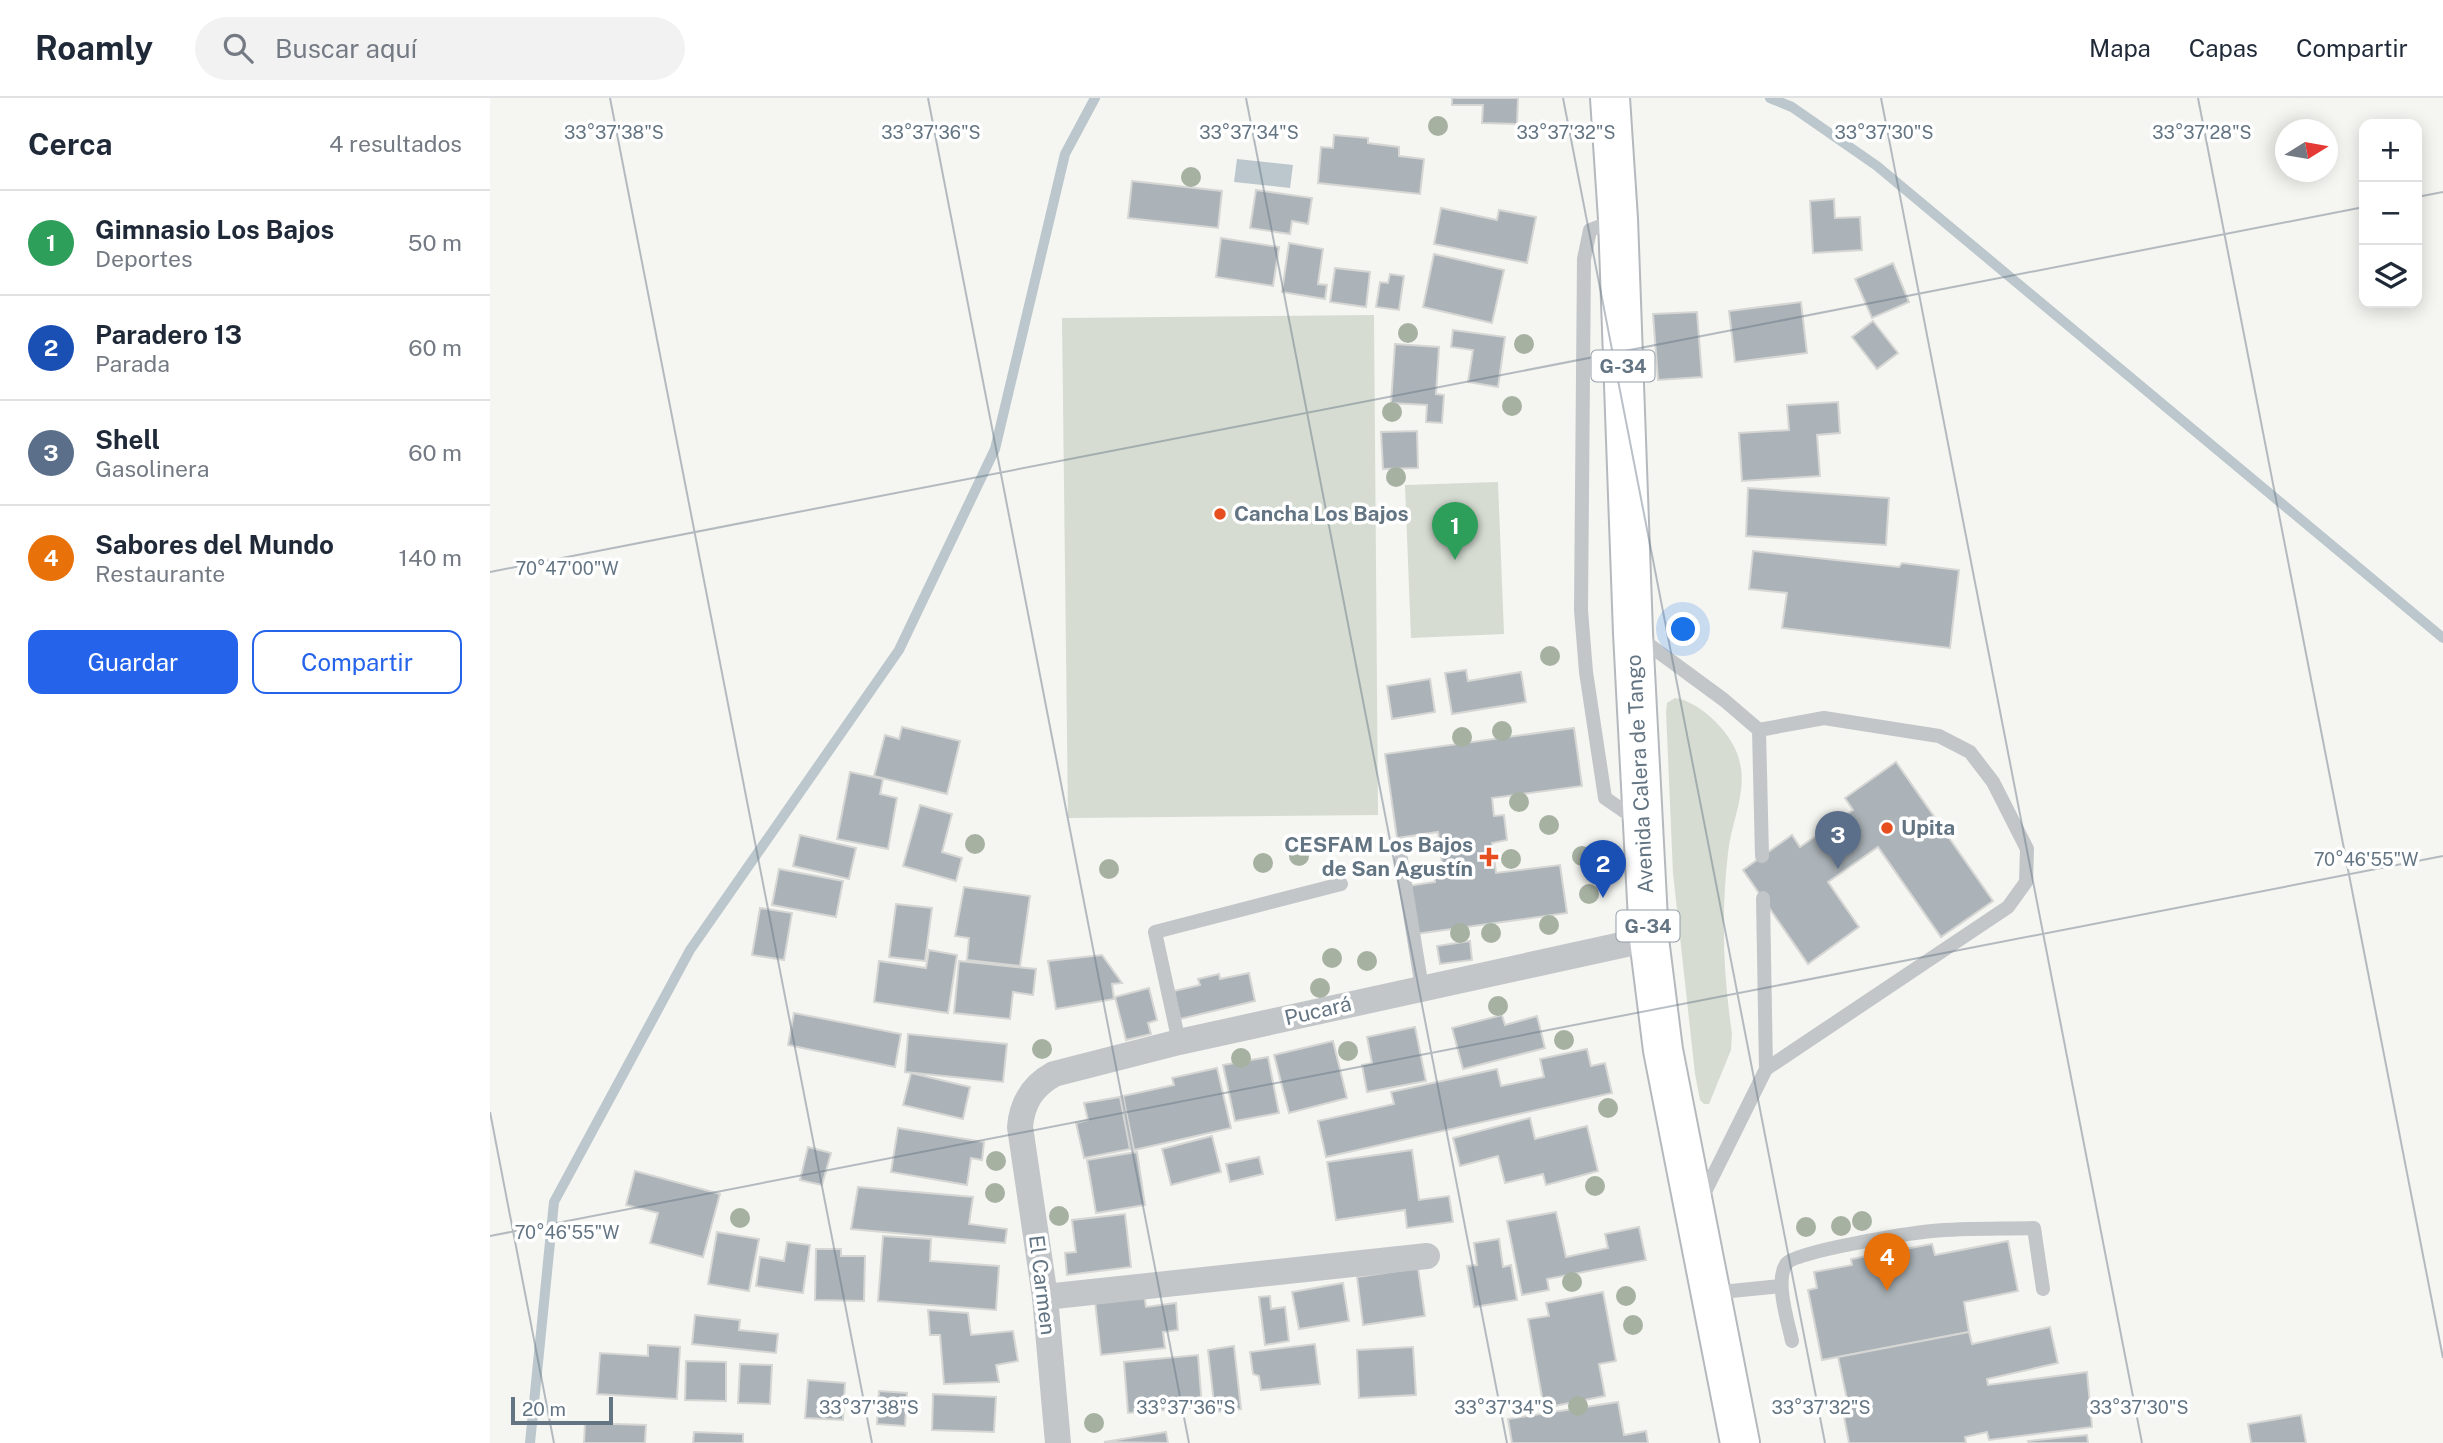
<!DOCTYPE html>
<html lang="es">
<meta charset="utf-8">
<style>
:root{--surface:#fff;--page:#f2f2f3;--text:#1f2937;--muted:#747a83;--line:#e0e1e3;--accent:#2563eb}
body{margin:0;font-family:"Public Sans",sans-serif;background:var(--page);color:var(--text)}
.controls{position:absolute;right:21px;top:21px;display:grid;overflow:hidden;border-radius:14px;box-shadow:0 4px 18px #0003}
.controls button{width:63px;height:63px;display:grid;place-items:center;padding:0;border:0;border-bottom:2px solid var(--line);background:var(--surface);color:var(--text);font:35px sans-serif}
.compass{position:absolute;left:1785px;top:21px;width:63px;height:63px;border-radius:50%;background:var(--surface);box-shadow:0 4px 18px #0003;rotate:79deg}
.scale{position:absolute;left:21px;bottom:18px;width:102px;box-sizing:border-box;padding-left:7px;border:4px solid #637483;border-top:0;font-size:19px;line-height:24px;white-space:nowrap;color:#637483;-webkit-text-stroke:5px #fff;paint-order:stroke}
.you{position:absolute;left:1194px;top:532px;width:24px;height:24px;margin:-18px;border:5px solid #fff;border-radius:50%;background:#1a73e8;box-shadow:0 0 0 10px #1a73e833}
.badge{display:grid;place-items:center;width:46px;height:46px;border-radius:50%;background:var(--accent);color:#fff;font-size:23px;font-weight:700}
.pin{position:absolute;translate:-50% -58px;filter:drop-shadow(0 2px 4px #0008)}
.pin::after{content:'';position:absolute;top:37px;width:24px;height:21px;background:inherit;clip-path:polygon(0 0,100% 0,50% 100%)}
.list{margin:0;padding:0;list-style:none}
h2{display:flex;justify-content:space-between;align-items:center;height:91px;margin:0;padding:0 28px;font-size:30px}
h2 small{font-size:23px;font-weight:400;color:var(--muted)}
.list li{display:grid;grid-template-columns:46px 1fr auto;gap:21px;align-items:center;box-sizing:border-box;height:105px;padding:0 28px;border-top:2px solid var(--line)}
.list b{display:block;font-size:26px;white-space:nowrap}
.list p{margin:0;font-size:23px;white-space:nowrap;color:var(--muted)}
.list em{font-size:23px;font-style:normal;color:var(--muted)}
.actions{display:flex;gap:14px;padding:21px 28px}
.actions a{flex:1;padding:16px 0;border:2px solid var(--accent);border-radius:14px;text-align:center;font-size:24px;color:var(--accent)}
.actions .main{background:var(--accent);color:#fff}
.icon{flex:none;width:38px;height:38px;fill:none;stroke:currentColor;stroke-width:2;stroke-linecap:round;stroke-linejoin:round}
.map{position:relative;flex:none;width:1953px;height:1345px;overflow:hidden}
header{display:flex;align-items:center;gap:42px;box-sizing:border-box;height:98px;padding:0 35px;background:var(--surface);border-bottom:2px solid var(--line)}
header strong{font-size:33px}
nav{display:flex;gap:38px;margin-inline-start:auto;font-size:24px}
.search{width:490px;height:63px;background:var(--page);display:flex;align-items:center;gap:18px;box-sizing:border-box;padding:0 24px;border-radius:38px;color:var(--muted);font-size:26px}
main{display:flex}
aside{flex:1;background:var(--surface)}
.map>svg:first-child{display:block}
.green{fill:#d6dcd2}
.water{fill:#bbc7cc}
.lines{fill:none;stroke-linecap:round;stroke-linejoin:round}
.stream{stroke:#bbc7cc;stroke-width:10}
.building{fill:#abb3b8;stroke:#d6d6d4;stroke-width:2}
.primary-casing{stroke:#b5b9bd;stroke-width:42}
.service{stroke:#c2c6c9;stroke-width:14}
.minor{stroke:#c2c6c9;stroke-width:26}
.primary{stroke:#fff;stroke-width:38}
.tree{fill:#a7b1a2}
.ticks{fill:none;stroke:#637483;stroke-width:2;stroke-opacity:0.45}
.poi-dot{fill:#e74e1f;stroke:#fff;stroke-width:2.5}
.labels{text-anchor:middle;stroke-width:7;stroke-linejoin:round;paint-order:stroke}
.shield{fill:#fff;stroke:#929ea8;stroke-width:2}
.shield-label{font-size:19px;font-weight:bold;fill:#637483}
.poi-label{font-size:21px;font-weight:bold;fill:#637483;stroke:#fff;text-anchor:start}
.street-label{font-size:21px;fill:#637483;stroke:#fff}
.ticks-label{font-size:18px;text-anchor:middle;fill:#637483;stroke:#fff;stroke-width:7;stroke-linejoin:round;paint-order:stroke}
</style>
<header>
<strong>Roamly</strong>
<div class="search"><svg class="icon" aria-label="search" viewBox="0 0 24 24"><circle cx="10" cy="10" r="6"/><path d="M15 15l6 6"/></svg>Buscar aquí</div>
<nav><a>Mapa</a><a>Capas</a><a>Compartir</a></nav>
</header>
<main>
<aside>
<h2>Cerca<small>4 resultados</small></h2>
<ul class="list">
<li><span class="badge" style="background:#2e9e5b">1</span><div><b>Gimnasio Los Bajos</b><p>Deportes</p></div><em>50 m</em></li>
<li><span class="badge" style="background:#1a4fb4">2</span><div><b>Paradero 13</b><p>Parada</p></div><em>60 m</em></li>
<li><span class="badge" style="background:#5c6f8a">3</span><div><b>Shell</b><p>Gasolinera</p></div><em>60 m</em></li>
<li><span class="badge" style="background:#e8710a">4</span><div><b>Sabores del Mundo</b><p>Restaurante</p></div><em>140 m</em></li>
</ul>
<div class="actions"><a class="main">Guardar</a><a>Compartir</a></div>
</aside>
<div class="map">
<svg width="1953" height="1345" viewBox="0 0 1953 1345">
<rect width="100%" height="100%" fill="#f5f5f1"/>
<!-- green -->
<g class="green">
<polygon points="884,217 888,717 578,720 572,220"/>
<polygon points="1008,384 1014,536 921,540 915,387"/>
<path d="M1185,600C1212,604 1245,638 1250,665C1257,695 1241,725 1238,755C1231,816 1233,875 1242,936L1241,952L1219,1006H1214L1210,1002L1205,976L1183,775L1176,614L1177,605Z"/>
</g>
<!-- water -->
<polygon class="water" points="747,61 803,67 800,90 744,84"/>
<g class="lines">
<!-- stream -->
<g class="stream">
<polyline points="1280,0 1302,9 1387,68 1953,540"/>
<polyline points="40,1345 64,1104 200,852 409,552 505,351 575,56 605,0"/>
</g>
</g>
<!-- building -->
<g class="building">
<polygon points="962,0 1028,0 1027,26 992,25 993,7 962,7"/>
<polygon points="844,37 878,40 878,45 909,49 909,58 934,61 930,96 828,85 831,49 843,50"/>
<polygon points="642,83 732,93 728,130 638,120"/>
<polygon points="766,92 822,100 818,126 802,123 800,136 760,130"/>
<polygon points="1344,101 1345,120 1370,119 1372,152 1323,155 1320,103"/>
<polygon points="951,110 1007,122 1009,112 1046,119 1037,165 944,146"/>
<polygon points="731,140 789,149 783,188 726,179"/>
<polygon points="799,145 833,151 828,186 837,187 835,201 792,194"/>
<polygon points="944,156 1014,172 1002,225 933,209"/>
<polygon points="1403,165 1419,204 1382,220 1365,181"/>
<polygon points="845,170 880,174 876,209 840,204"/>
<polygon points="900,176 914,178 909,212 886,209 890,184 898,185"/>
<polygon points="1311,204 1317,255 1245,264 1239,213"/>
<polygon points="1207,214 1212,279 1168,282 1163,216"/>
<polygon points="1383,223 1408,255 1387,271 1362,239"/>
<polygon points="963,232 1015,239 1008,289 978,284 983,252 961,249"/>
<polygon points="905,246 949,249 946,296 954,297 952,325 936,324 937,307 901,305"/>
<polygon points="1348,304 1350,335 1327,337 1330,378 1252,383 1249,335 1299,332 1297,307"/>
<polygon points="927,333 928,370 893,371 891,334"/>
<polygon points="1258,390 1399,400 1396,447 1256,438"/>
<polygon points="1263,453 1409,469 1412,465 1469,472 1460,550 1292,530 1297,495 1259,491"/>
<polygon points="976,572 978,583 1031,574 1036,604 962,616 955,575"/>
<polygon points="940,581 945,614 902,621 897,588"/>
<polygon points="412,629 470,643 457,696 384,678 395,637 409,641"/>
<polygon points="1084,630 1092,688 1002,700 1004,718 1014,717 1017,742 1002,745 1006,775 1070,767 1077,815 925,836 918,788 945,784 944,775 953,773 948,734 907,740 895,656"/>
<polygon points="1406,664 1503,803 1451,839 1388,749 1338,784 1369,829 1318,866 1253,772 1302,737 1310,749 1363,712 1355,700"/>
<polygon points="360,674 393,681 390,696 407,700 398,751 347,741"/>
<polygon points="430,707 462,716 452,754 472,760 466,783 413,768"/>
<polygon points="310,737 366,750 359,781 303,768"/>
<polygon points="289,771 353,783 346,819 282,807"/>
<polygon points="474,789 540,798 530,868 477,862 479,840 465,838"/>
<polygon points="406,806 442,810 435,863 399,859"/>
<polygon points="270,810 302,815 294,862 262,857"/>
<polygon points="980,843 982,862 950,866 947,848"/>
<polygon points="439,852 467,857 458,915 384,904 389,863 436,870"/>
<polygon points="612,857 632,885 622,886 624,901 566,911 558,863"/>
<polygon points="469,863 546,871 543,897 523,894 520,921 464,915"/>
<polygon points="759,875 765,903 690,921 684,893 710,887 708,881 729,876 730,881"/>
<polygon points="659,890 667,922 658,925 661,936 636,942 625,899"/>
<polygon points="304,915 411,936 405,969 298,947"/>
<polygon points="1012,917 1015,927 1047,918 1055,950 973,971 962,930"/>
<polygon points="925,929 936,983 877,994 872,967 882,965 877,939"/>
<polygon points="418,936 517,946 513,984 415,974"/>
<polygon points="843,943 857,1000 799,1015 784,957"/>
<polygon points="1097,951 1101,968 1115,965 1122,995 836,1059 828,1023 904,1006 901,994 1007,971 1011,988 1054,979 1050,961"/>
<polygon points="778,959 789,1015 745,1023 733,967"/>
<polygon points="727,970 741,1030 644,1052 633,998 684,987 682,980"/>
<polygon points="421,975 480,989 473,1021 413,1007"/>
<polygon points="630,999 640,1051 594,1060 586,1025 598,1022 594,1005"/>
<polygon points="1040,1020 1045,1041 1097,1028 1108,1073 1056,1087 1053,1076 1015,1085 1008,1058 970,1068 963,1040"/>
<polygon points="408,1030 494,1044 492,1062 481,1060 477,1087 401,1074"/>
<polygon points="722,1038 731,1074 681,1087 672,1051"/>
<polygon points="318,1049 341,1055 332,1087 310,1082"/>
<polygon points="922,1052 929,1102 959,1098 963,1124 917,1130 915,1112 846,1122 837,1064"/>
<polygon points="647,1054 655,1107 606,1115 597,1062"/>
<polygon points="769,1059 773,1076 740,1084 736,1066"/>
<polygon points="145,1073 230,1096 213,1159 160,1145 168,1115 136,1107"/>
<polygon points="368,1089 483,1099 479,1126 517,1131 515,1145 361,1131"/>
<polygon points="1066,1114 1076,1159 1118,1150 1115,1136 1149,1129 1156,1162 1057,1181 1059,1192 1032,1197 1017,1123"/>
<polygon points="635,1116 641,1169 577,1177 575,1155 586,1154 582,1122"/>
<polygon points="227,1134 269,1141 259,1193 218,1186"/>
<polygon points="393,1138 441,1141 440,1163 509,1168 506,1212 388,1203"/>
<polygon points="1009,1141 1013,1169 1021,1167 1027,1202 984,1209 977,1168 987,1167 984,1145"/>
<polygon points="1518,1143 1528,1193 1474,1204 1479,1234 1332,1262 1318,1192 1327,1190 1324,1174 1362,1167 1361,1161 1442,1146 1445,1157"/>
<polygon points="297,1144 320,1147 313,1195 266,1188 270,1159 294,1163"/>
<polygon points="326,1151 351,1151 351,1158 375,1158 374,1203 325,1202"/>
<polygon points="928,1170 935,1218 873,1227 867,1179"/>
<polygon points="853,1185 859,1223 809,1231 802,1194"/>
<polygon points="1113,1194 1126,1263 1109,1266 1115,1298 1054,1310 1038,1221 1059,1218 1056,1205"/>
<polygon points="654,1197 656,1209 686,1205 688,1232 673,1234 675,1250 611,1257 605,1203"/>
<polygon points="780,1198 781,1211 795,1209 799,1243 775,1247 769,1199"/>
<polygon points="438,1212 478,1215 481,1237 523,1233 528,1263 506,1267 509,1284 454,1286 450,1237 440,1237"/>
<polygon points="205,1217 250,1222 249,1232 288,1236 286,1255 202,1246"/>
<polygon points="1560,1229 1568,1265 1497,1281 1498,1287 1597,1274 1602,1329 1499,1342 1497,1334 1475,1339 1476,1345 1359,1345 1352,1308 1358,1306 1348,1259 1479,1234 1482,1246"/>
<polygon points="825,1246 830,1286 771,1292 769,1278 763,1276 760,1254"/>
<polygon points="158,1247 190,1249 187,1301 107,1296 110,1255 158,1258"/>
<polygon points="744,1248 751,1311 725,1314 718,1252"/>
<polygon points="923,1249 926,1297 869,1300 867,1252"/>
<polygon points="708,1257 712,1309 638,1315 634,1264"/>
<polygon points="196,1263 236,1264 236,1303 195,1302"/>
<polygon points="250,1266 282,1267 280,1306 248,1305"/>
<polygon points="318,1282 355,1285 353,1322 315,1320"/>
<polygon points="389,1293 417,1295 415,1328 387,1326"/>
<polygon points="443,1296 506,1299 504,1334 442,1332"/>
<polygon points="1128,1304 1134,1337 1156,1333 1158,1345 1022,1345 1018,1321"/>
<polygon points="1811,1317 1816,1345 1761,1345 1758,1326"/>
<polygon points="95,1325 156,1327 155,1345 94,1345"/>
<polygon points="204,1334 253,1336 253,1345 203,1345"/>
<polygon points="676,1334 678,1345 614,1344"/>
<polygon points="1597,1337 1598,1345 1539,1345 1538,1343"/>
</g>
<g class="lines">
<!-- primary casing -->
<g class="primary-casing">
<polyline id="primary" points="1120,0 1128,121 1143,535 1159,841 1173,952 1250,1345"/>
</g>
<!-- service -->
<g class="service">
<polyline points="1127,122 1100,132 1094,161 1091,512 1096,574 1115,700 1147,722"/>
<polyline points="1147,538 1234,602 1269,632 1272,758"/>
<polyline points="1269,632 1334,620 1449,638 1480,654 1503,684 1537,751 1536,784 1518,809 1276,971"/>
<polyline points="911,761 932,890"/>
<polyline points="689,944 665,834 851,786"/>
<polyline points="1211,1102 1276,971 1273,800"/>
<polyline points="1221,1195 1291,1188"/>
<path d="M1302,1243C1298,1224 1284,1181 1297,1165C1307,1153 1421,1135 1442,1133C1476,1130 1510,1131 1544,1130L1553,1191"/>
</g>
<!-- minor -->
<g class="minor">
<polyline points="555,1199 937,1158"/>
<path d="M568,1345L555,1199L530,1029C532,1005 542,988 564,976L689,944L1159,841"/>
</g>
<!-- primary -->
<use href="#primary" class="primary"/>
</g>
<!-- trees -->
<g class="tree">
<circle cx="948" cy="28" r="10"/>
<circle cx="701" cy="79" r="10"/>
<circle cx="918" cy="235" r="10"/>
<circle cx="1034" cy="246" r="10"/>
<circle cx="1022" cy="308" r="10"/>
<circle cx="902" cy="314" r="10"/>
<circle cx="906" cy="379" r="10"/>
<circle cx="1060" cy="558" r="10"/>
<circle cx="1012" cy="633" r="10"/>
<circle cx="972" cy="639" r="10"/>
<circle cx="1029" cy="704" r="10"/>
<circle cx="1059" cy="727" r="10"/>
<circle cx="485" cy="746" r="10"/>
<circle cx="866" cy="747" r="10"/>
<circle cx="809" cy="758" r="10"/>
<circle cx="1092" cy="758" r="10"/>
<circle cx="1021" cy="761" r="10"/>
<circle cx="773" cy="765" r="10"/>
<circle cx="619" cy="771" r="10"/>
<circle cx="1099" cy="796" r="10"/>
<circle cx="1059" cy="827" r="10"/>
<circle cx="970" cy="835" r="10"/>
<circle cx="1001" cy="835" r="10"/>
<circle cx="842" cy="860" r="10"/>
<circle cx="877" cy="863" r="10"/>
<circle cx="830" cy="890" r="10"/>
<circle cx="1008" cy="908" r="10"/>
<circle cx="1074" cy="942" r="10"/>
<circle cx="552" cy="951" r="10"/>
<circle cx="858" cy="953" r="10"/>
<circle cx="751" cy="960" r="10"/>
<circle cx="1118" cy="1010" r="10"/>
<circle cx="506" cy="1063" r="10"/>
<circle cx="1105" cy="1088" r="10"/>
<circle cx="505" cy="1095" r="10"/>
<circle cx="569" cy="1118" r="10"/>
<circle cx="250" cy="1120" r="10"/>
<circle cx="1372" cy="1123" r="10"/>
<circle cx="1351" cy="1128" r="10"/>
<circle cx="1316" cy="1129" r="10"/>
<circle cx="1082" cy="1184" r="10"/>
<circle cx="1136" cy="1198" r="10"/>
<circle cx="1143" cy="1227" r="10"/>
<circle cx="1088" cy="1308" r="10"/>
<circle cx="604" cy="1325" r="10"/>
</g>
<!-- ticks -->
<path class="ticks" d="M120,0L382,1345M438,0L699,1345M756,0L1017,1345M1073,0L1335,1345M1391,0L1652,1345M1708,0L1953,1260M1927,99L1953,94M0,474L1874,109M0,1014L64,1345M0,1138L1953,758"/>
<!-- markers -->
<g class="poi-dot">
<circle cx="730" cy="416" r="7"/>
<circle cx="1397" cy="730" r="7"/>
<path d="M995.5 748.5h7v7h7v7h-7v7h-7v-7h-7v-7h7z"/>
</g>
<g class="labels">
<!-- shield labels -->
<g class="shield">
<rect x="1101.5" y="252.5" width="63" height="31" rx="5"/>
<rect x="1126.5" y="812.5" width="63" height="31" rx="5"/>
</g>
<g class="shield-label">
<text x="1133" y="275">G-34</text>
<text x="1158" y="835">G-34</text>
</g>
<!-- poi labels -->
<g class="poi-label">
<text x="744" y="423">Cancha Los Bajos</text>
<text x="1411" y="737">Upita</text>
<text x="983" y="754" text-anchor="end">CESFAM Los Bajos<tspan x="983" dy="24">de San Agustín</tspan></text>
</g>
<!-- street labels -->
<g class="street-label">
<text transform="translate(1150 676) rotate(-93)" y="7">Avenida Calera de Tango</text>
<text transform="translate(828 913) rotate(-13)" y="7">Pucará</text>
<text transform="translate(552 1187) rotate(83)" y="7">El Carmen</text>
</g>
</g>
<g class="ticks-label">
<text x="124" y="41">33°37'38"S</text>
<text x="441" y="41">33°37'36"S</text>
<text x="759" y="41">33°37'34"S</text>
<text x="1076" y="41">33°37'32"S</text>
<text x="1394" y="41">33°37'30"S</text>
<text x="1712" y="41">33°37'28"S</text>
<text x="77" y="477">70°47'00"W</text>
<text x="1876" y="768">70°46'55"W</text>
<text x="77" y="1141">70°46'55"W</text>
<text x="379" y="1316">33°37'38"S</text>
<text x="696" y="1316">33°37'36"S</text>
<text x="1014" y="1316">33°37'34"S</text>
<text x="1331" y="1316">33°37'32"S</text>
<text x="1649" y="1316">33°37'30"S</text>
</g>
</svg>
<div class="controls">
<button>+</button>
<button>−</button>
<button><svg class="icon" aria-label="layers" viewBox="0 0 24 24"><path d="M12 4l9 5-9 5-9-5zM3 14l9 5 9-5"/></svg></button>
</div>
<svg class="compass" viewBox="-18 -18 36 36"><path d="M0-13l5 13h-10z" fill="#e53935"/><path d="M0 13l5-13h-10z" fill="#747a83"/></svg>
<div class="scale">20 m</div>
<div class="you"></div>
<div class="pin badge" style="left:965px;top:462px;background:#2e9e5b">1</div>
<div class="pin badge" style="left:1113px;top:800px;background:#1a4fb4">2</div>
<div class="pin badge" style="left:1348px;top:771px;background:#5c6f8a">3</div>
<div class="pin badge" style="left:1397px;top:1193px;background:#e8710a">4</div>
</div>
</main>
